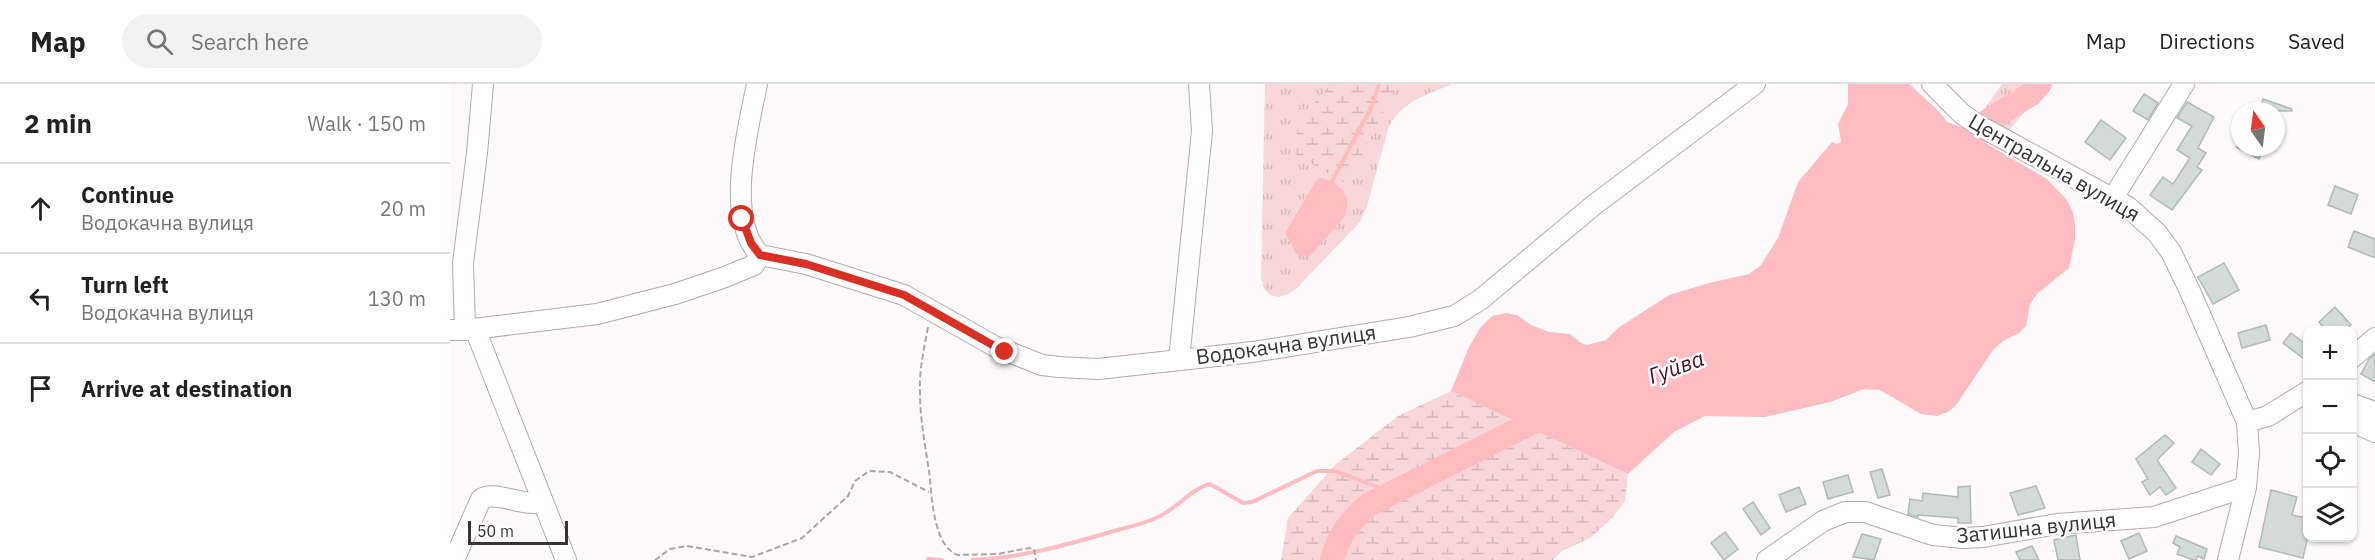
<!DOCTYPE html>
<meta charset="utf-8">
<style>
:root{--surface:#fff;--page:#f2f2f2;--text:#222;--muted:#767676;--line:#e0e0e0}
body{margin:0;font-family:"IBM Plex Sans",sans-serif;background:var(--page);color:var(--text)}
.controls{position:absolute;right:18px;bottom:18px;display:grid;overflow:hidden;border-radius:12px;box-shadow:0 2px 4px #0004}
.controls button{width:54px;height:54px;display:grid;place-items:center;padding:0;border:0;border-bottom:2px solid var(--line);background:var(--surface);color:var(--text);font:30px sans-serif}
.compass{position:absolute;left:1781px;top:18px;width:54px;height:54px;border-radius:50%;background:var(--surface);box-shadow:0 2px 4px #0004;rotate:346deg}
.scale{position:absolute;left:18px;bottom:15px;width:100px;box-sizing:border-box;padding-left:6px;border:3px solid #383435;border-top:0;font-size:16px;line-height:21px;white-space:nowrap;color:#383435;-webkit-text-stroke:4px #fff;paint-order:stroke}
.stop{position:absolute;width:18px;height:18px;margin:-14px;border:4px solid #d93025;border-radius:50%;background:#fff}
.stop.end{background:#d93025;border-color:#fff;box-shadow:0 2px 6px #0008}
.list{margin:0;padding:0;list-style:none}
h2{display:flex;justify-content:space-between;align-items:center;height:78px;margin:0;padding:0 24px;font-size:26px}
h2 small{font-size:20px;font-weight:400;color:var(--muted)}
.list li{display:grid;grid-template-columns:39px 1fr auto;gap:18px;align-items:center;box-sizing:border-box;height:90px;padding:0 24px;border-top:2px solid var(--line)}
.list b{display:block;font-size:22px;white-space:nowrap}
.list p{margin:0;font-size:20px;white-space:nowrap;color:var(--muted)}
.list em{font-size:20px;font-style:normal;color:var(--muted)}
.icon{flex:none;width:33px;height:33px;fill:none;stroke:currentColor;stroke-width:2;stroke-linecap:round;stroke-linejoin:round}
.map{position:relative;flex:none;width:1925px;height:476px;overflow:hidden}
header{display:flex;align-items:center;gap:36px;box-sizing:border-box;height:84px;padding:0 30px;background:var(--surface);border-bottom:2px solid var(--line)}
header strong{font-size:28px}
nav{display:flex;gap:33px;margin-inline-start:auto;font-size:21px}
.search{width:420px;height:54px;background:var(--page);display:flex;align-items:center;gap:15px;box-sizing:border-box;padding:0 21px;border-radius:33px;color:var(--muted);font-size:22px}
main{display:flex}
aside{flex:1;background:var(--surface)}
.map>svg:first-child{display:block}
.grass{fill:url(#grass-tufts)}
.wetland{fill:url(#wetland-marsh)}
.water{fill:#ffbcc1}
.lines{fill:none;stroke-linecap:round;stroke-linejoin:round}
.stream{stroke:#ffbcc1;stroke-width:4}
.river{stroke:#ffbcc1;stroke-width:24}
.building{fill:#d3dbd9;stroke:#b2b9b8;stroke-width:1.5}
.minor-casing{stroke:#b3abac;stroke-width:22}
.path{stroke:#aba7a8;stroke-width:2;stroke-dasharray:6 3;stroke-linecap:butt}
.minor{stroke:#fff;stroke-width:20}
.route{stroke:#d93025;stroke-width:8}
.labels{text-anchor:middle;stroke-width:5;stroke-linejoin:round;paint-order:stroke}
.street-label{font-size:21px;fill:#383435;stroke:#fff}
.water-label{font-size:22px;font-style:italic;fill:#540d1d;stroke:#fff}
</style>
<header>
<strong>Map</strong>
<div class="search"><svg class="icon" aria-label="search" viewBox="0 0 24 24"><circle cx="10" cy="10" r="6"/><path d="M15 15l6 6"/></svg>Search here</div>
<nav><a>Map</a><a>Directions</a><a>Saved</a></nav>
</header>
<main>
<aside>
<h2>2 min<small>Walk · 150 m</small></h2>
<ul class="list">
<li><svg class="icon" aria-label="ahead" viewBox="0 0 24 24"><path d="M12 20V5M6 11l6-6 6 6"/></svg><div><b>Continue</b><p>Водокачна вулиця</p></div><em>20 m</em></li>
<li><svg class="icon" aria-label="left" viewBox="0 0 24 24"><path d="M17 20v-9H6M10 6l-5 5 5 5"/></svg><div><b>Turn left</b><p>Водокачна вулиця</p></div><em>130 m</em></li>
<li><svg class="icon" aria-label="arrive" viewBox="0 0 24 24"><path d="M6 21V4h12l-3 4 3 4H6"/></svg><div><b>Arrive at destination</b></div></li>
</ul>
</aside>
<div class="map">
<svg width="1925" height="476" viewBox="0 0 1925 476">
<defs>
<pattern id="grass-tufts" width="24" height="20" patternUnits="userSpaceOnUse" patternTransform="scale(1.5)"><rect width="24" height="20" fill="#f9d6d8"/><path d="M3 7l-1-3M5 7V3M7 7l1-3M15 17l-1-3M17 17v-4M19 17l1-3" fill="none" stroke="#d6b8ba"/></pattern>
<pattern id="wetland-marsh" width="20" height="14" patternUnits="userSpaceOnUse" patternTransform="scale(1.5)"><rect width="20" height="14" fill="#f9d6d8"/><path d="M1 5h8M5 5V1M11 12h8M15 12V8" fill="none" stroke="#d6b8ba"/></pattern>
</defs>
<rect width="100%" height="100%" fill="#fef9fa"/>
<!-- grass -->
<g class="grass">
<path d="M815,0H1002C976,11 953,17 939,42L917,122L910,138L847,204L838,210L829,213L820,211L814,204L811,194Z"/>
<polygon points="1552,0 1599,0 1559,46 1530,31"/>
</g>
<!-- wetland -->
<g class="wetland">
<path d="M881,0H947L902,91L899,96L893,98L845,70C843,37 862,23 881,0Z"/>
<polygon points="1001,307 1178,390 1175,417 1164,432 1140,454 1112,467 1103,476 831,476 838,434 885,381 948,332"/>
</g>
<!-- water -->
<g class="water">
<path d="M1398,0H1460C1471,13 1489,24 1497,38L1520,46L1539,61L1597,95L1617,116L1623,128L1625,142V155L1619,184L1587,210L1580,220L1576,242L1569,249L1553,257L1543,266L1506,321L1498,328L1487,332L1471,330L1430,306L1414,305L1380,318L1315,333L1255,332L1224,348L1178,390L1001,307L1018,265L1030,244L1042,232L1056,229L1067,231L1081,241L1099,248L1120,250L1131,259L1137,261L1156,256L1168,244L1219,211L1259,199L1299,190L1311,181L1328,154L1348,98L1382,58L1387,60L1391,58L1388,40L1398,20Z"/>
<path d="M871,94C892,99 903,114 894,133L861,171L851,173L846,169L835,149L866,97Z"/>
</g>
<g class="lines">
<!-- stream -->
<g class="stream">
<polyline points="880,101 922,22 929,0"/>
<polyline points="478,475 492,476"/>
<path d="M522,476C569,474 613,462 657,449C673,444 691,441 706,434C726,426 740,405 760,400L793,419L802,418L867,387H885L941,408"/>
</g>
<!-- river -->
<g class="river">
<polyline points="1538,37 1581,10 1590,0"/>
<path d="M882,476C889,450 899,439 918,421L1105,327"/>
</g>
</g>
<!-- building -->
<g class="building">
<polygon points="1694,10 1708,19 1698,36 1683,27"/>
<polygon points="1813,15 1842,25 1842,27 1809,27"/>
<polygon points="1737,18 1764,33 1748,64 1756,69 1747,83 1752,86 1722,126 1700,111 1713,93 1723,100 1740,74 1727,66 1742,42 1727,34"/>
<polygon points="1651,36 1676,54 1660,76 1635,58"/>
<polygon points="1786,63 1815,63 1809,75"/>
<polygon points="1885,102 1908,111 1901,130 1878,121"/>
<polygon points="1904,147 1925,155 1925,174 1898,163"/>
<polygon points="1774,179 1789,206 1763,220 1748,193"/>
<polygon points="1885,223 1901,241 1895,246 1876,246 1869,238"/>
<polygon points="1816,241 1820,256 1792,264 1788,249"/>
<polygon points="1841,249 1857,261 1857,277 1833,259"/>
<polygon points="1925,270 1925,298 1911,290 1919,275"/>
<polygon points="1715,351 1724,359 1707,376 1726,404 1716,411 1710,403 1700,411 1692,398 1698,395 1686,375"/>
<polygon points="1751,365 1770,380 1761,391 1742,378"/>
<polygon points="1432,385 1440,411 1428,414 1420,388"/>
<polygon points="1398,391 1403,408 1378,415 1373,398"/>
<polygon points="1520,402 1521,439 1508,439 1508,434 1468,431 1468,433 1458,430 1460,415 1472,417 1473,409 1508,413 1508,403"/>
<polygon points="1586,402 1595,424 1568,431 1560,409"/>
<polygon points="1349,403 1356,420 1336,428 1329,411"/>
<polygon points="1821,406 1847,413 1842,431 1857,434 1857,456 1853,474 1809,463"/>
<polygon points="1303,418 1320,444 1311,451 1293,425"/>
<polygon points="1275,448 1288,465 1274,476 1261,459"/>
<polygon points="1689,449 1697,467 1679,475 1671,457"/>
<polygon points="1412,450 1431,455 1424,476 1403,473"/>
<polygon points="1626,451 1630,476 1608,476 1604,456"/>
<polygon points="1726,452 1757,465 1754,475 1748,472 1746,476 1743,476 1727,470 1730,463 1723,459"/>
<polygon points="1582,462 1589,476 1570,476 1566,468"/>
</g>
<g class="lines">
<!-- minor casing -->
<g class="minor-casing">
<g id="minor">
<path d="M307,0C298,46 274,134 310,171L356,180L454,211L546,263L592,281L609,283L648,285L803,268L959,243L1004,232L1030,216L1144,121L1305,0"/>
<polyline points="1482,0 1512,30 1528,41 1678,123 1707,149 1721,168 1739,205 1797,338 1799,369 1796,403 1778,476"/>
<polyline points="1663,114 1734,0"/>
<polyline points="25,245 116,476"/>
<polyline points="0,246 15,246 13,179 27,69 33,0"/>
<polyline points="15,246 147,230 225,210 275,193 304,181 310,171"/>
<polyline points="1902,274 1925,254"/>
<polyline points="729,276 752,47 749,0"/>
<polyline points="1902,320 1925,328"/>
<polyline points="1797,338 1818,332 1858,307"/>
<polyline points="1902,338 1925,348"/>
<path d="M4,476L31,415C46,406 72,423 91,418"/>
<polyline points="1317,476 1373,437 1395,428 1415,428 1483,451 1513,454 1533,453 1607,440 1704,433 1796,403"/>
</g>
</g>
<!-- path -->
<g class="path">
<path d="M478,243C474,265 469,286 470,308C470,334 475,361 479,387C482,409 482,462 508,471L547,470L579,464L584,465L586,476"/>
<polyline points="205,476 220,465 237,462 302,473 352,454 398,412 405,397 419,387 440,388 479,408"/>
</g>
<!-- minor -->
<use href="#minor" class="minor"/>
</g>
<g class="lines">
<!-- route -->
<polyline class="route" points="292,135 301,159 310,171 356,180 454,211 555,268"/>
</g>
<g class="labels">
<!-- street labels -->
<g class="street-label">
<text transform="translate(1604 84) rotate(30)" y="7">Центральна вулиця</text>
<text transform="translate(836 261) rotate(-8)" y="7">Водокачна вулиця</text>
<text transform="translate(1586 444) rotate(-6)" y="7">Затишна вулиця</text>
</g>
<!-- water labels -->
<g class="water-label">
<text transform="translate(1226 283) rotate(-20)" y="8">Гуйва</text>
</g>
</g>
</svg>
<div class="controls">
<button>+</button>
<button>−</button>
<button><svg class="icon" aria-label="locate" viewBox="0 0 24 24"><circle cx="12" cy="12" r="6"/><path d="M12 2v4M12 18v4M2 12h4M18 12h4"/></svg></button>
<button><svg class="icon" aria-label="layers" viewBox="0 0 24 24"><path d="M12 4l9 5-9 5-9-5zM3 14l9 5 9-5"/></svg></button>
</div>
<svg class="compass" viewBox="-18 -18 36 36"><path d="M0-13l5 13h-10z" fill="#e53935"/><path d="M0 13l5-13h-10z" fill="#767676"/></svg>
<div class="scale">50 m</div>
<div class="stop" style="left:292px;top:135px"></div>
<div class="stop end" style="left:555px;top:268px"></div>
</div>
</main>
